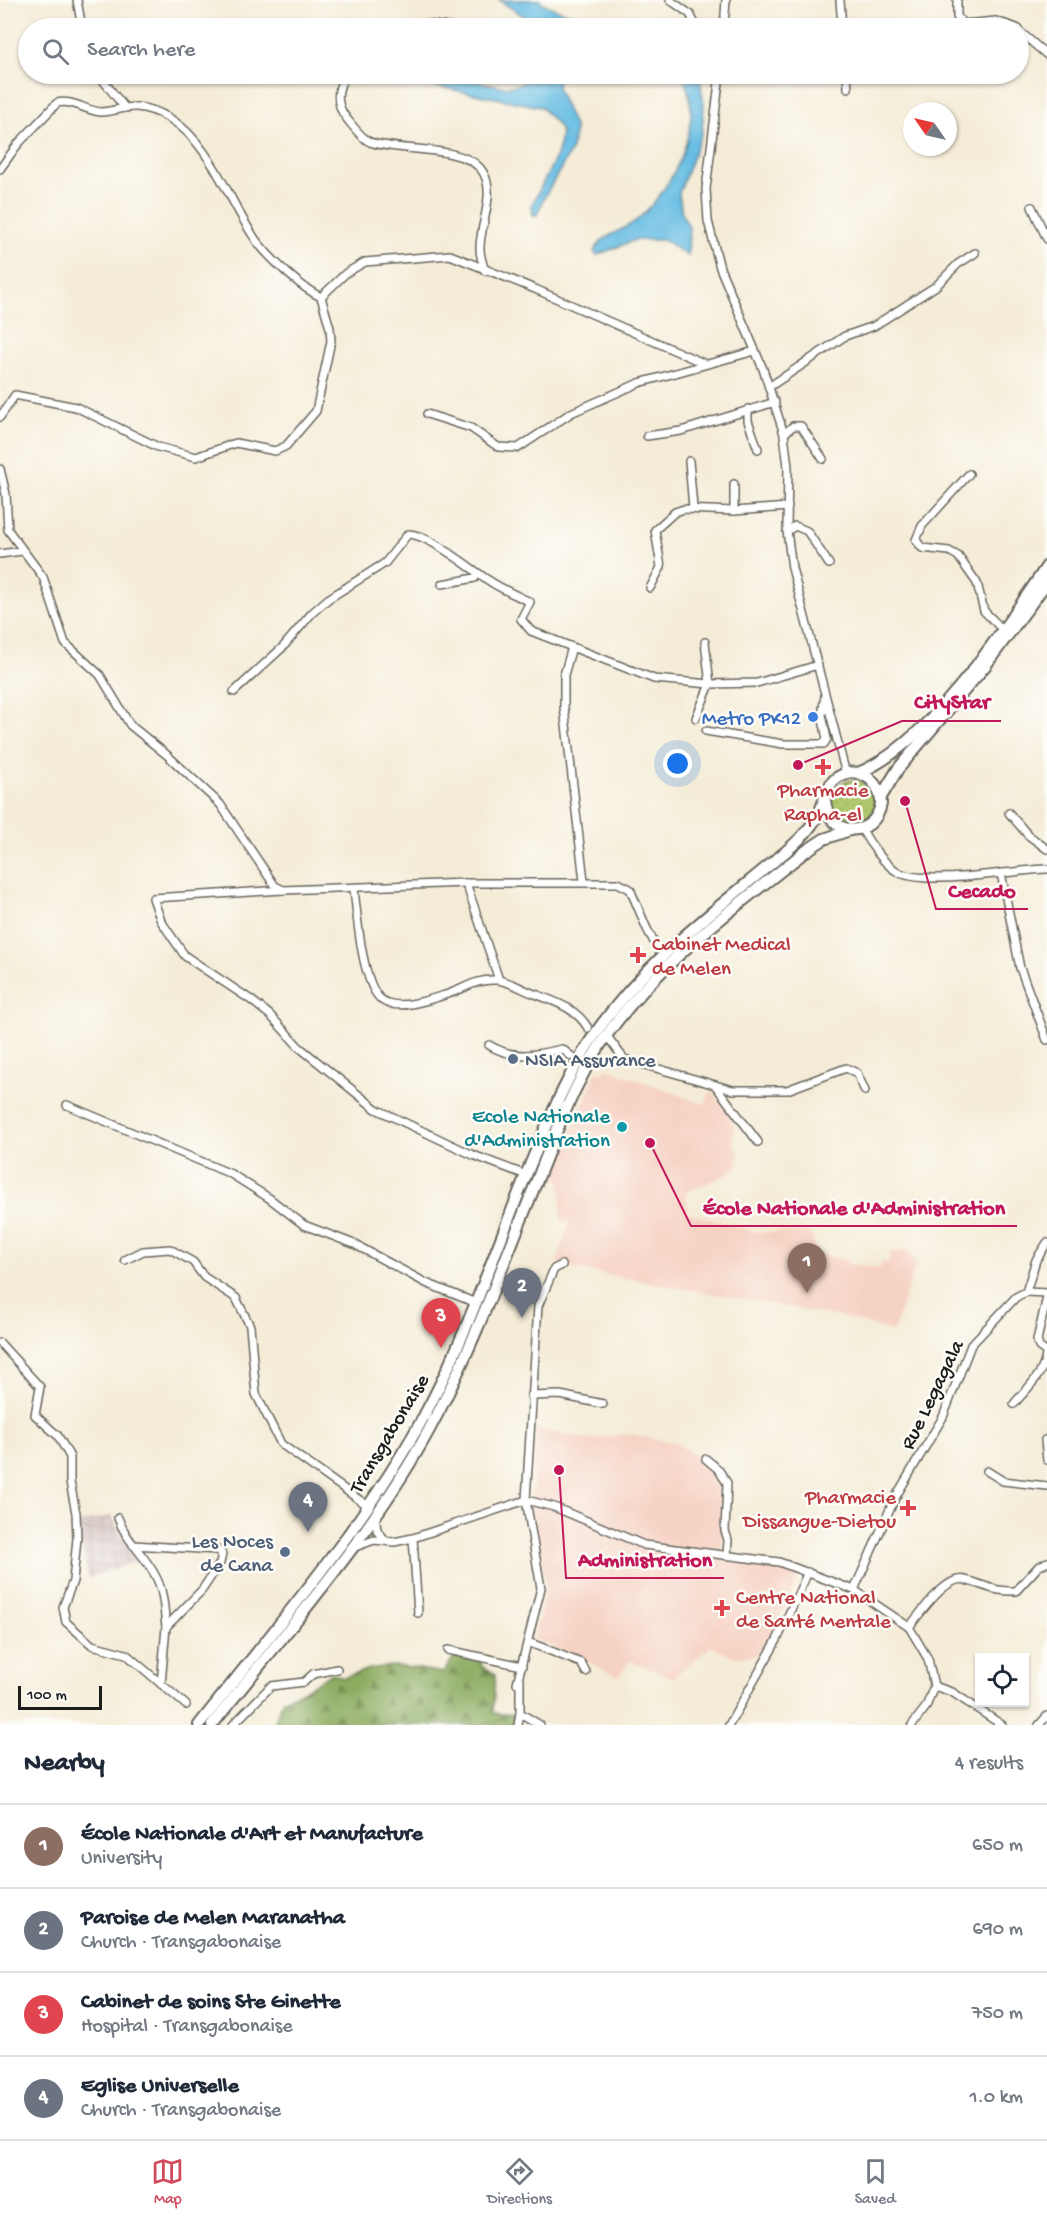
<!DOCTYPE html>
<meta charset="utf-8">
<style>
:root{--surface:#fff;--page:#f2f2f3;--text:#1f2937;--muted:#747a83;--line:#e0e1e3;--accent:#d1495b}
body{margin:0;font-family:"Gochi Hand",sans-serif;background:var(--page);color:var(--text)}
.controls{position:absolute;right:18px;bottom:18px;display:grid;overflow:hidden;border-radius:0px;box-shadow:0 2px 4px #0004}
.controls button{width:54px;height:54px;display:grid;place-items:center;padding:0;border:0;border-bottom:2px solid var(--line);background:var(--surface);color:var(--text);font:30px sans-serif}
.compass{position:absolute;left:903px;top:102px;width:54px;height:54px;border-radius:50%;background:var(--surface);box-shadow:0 2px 4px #0004;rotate:304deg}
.scale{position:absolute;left:18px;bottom:15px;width:84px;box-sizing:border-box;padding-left:6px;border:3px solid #1c1c1c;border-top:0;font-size:16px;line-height:21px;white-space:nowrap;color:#1c1c1c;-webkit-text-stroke:4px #fdfcf7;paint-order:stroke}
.you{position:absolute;left:678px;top:764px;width:21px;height:21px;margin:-15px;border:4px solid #fff;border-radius:50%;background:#1a73e8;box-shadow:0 0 0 9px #1a73e833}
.badge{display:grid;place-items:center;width:39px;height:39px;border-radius:50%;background:var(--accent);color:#fff;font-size:20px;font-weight:700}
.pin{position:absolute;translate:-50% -50px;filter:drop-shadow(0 2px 3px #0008)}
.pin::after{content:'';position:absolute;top:32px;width:21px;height:18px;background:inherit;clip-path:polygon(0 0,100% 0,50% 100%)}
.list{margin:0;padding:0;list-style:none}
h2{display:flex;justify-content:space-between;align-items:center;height:78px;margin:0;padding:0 24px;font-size:26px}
h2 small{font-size:20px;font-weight:400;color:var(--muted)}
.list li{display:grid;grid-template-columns:39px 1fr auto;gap:18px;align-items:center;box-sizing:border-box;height:84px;padding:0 24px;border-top:2px solid var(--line)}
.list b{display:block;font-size:22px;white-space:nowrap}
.list p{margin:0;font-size:20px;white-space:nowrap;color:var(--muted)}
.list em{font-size:20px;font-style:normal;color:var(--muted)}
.icon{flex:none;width:33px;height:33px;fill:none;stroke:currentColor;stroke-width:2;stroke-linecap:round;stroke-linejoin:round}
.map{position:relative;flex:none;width:1047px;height:1725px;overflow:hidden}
.search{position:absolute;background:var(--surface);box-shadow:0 2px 4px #0004;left:18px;right:18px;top:18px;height:66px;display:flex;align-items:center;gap:15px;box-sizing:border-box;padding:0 21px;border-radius:33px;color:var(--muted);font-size:22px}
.sheet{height:414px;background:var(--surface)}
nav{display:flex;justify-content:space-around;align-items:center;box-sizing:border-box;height:84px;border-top:2px solid var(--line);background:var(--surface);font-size:16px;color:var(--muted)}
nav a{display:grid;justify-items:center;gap:3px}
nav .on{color:var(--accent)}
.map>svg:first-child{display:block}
.built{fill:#f6d2c3}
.industrial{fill:url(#industrial-grid)}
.grass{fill:url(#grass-dots);stroke:#667244;stroke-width:1.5}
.forest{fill:url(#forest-firs);stroke:#54643e;stroke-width:1.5}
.water{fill:#67bde3;stroke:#426c80;stroke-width:1.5}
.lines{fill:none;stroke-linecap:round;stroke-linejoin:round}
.minor-casing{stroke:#68655d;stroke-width:10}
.highway-casing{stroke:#68655d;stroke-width:14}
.minor{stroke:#fff;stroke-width:7}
.highway{stroke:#fff;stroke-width:10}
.shop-dot{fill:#3f7fe0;stroke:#fdfcf7;stroke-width:2}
.health-dot{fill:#e0444e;stroke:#fdfcf7;stroke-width:2}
.service-dot{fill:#5c6f8a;stroke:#fdfcf7;stroke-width:2}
.culture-dot{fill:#0f9aa8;stroke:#fdfcf7;stroke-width:2}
.labels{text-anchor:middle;stroke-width:5;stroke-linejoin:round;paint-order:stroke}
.shop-label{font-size:21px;fill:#366cbe;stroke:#fdfcf7;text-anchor:end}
.health-label{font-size:21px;fill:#be3a42;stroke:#fdfcf7;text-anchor:start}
.service-label{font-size:21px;fill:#4e5e75;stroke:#fdfcf7;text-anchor:start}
.culture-label{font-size:21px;fill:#0d838f;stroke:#fdfcf7;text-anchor:end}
.street-label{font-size:21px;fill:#1c1c1c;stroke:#fdfcf7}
.leader{fill:none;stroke:#c2185b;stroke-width:2}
.callout-dot{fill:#c2185b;stroke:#fdfcf7;stroke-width:2}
.callout-label{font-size:22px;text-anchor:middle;font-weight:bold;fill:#c2185b;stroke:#fdfcf7;stroke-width:5;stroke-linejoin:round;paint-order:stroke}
</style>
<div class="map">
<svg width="1047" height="1725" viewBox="0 0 1047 1725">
<defs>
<pattern id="industrial-grid" width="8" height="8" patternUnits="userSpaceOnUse" patternTransform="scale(1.5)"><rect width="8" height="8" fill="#d1bfbd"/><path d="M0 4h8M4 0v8" fill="none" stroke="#b3a4a2"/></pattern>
<pattern id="grass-dots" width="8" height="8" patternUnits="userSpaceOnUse" patternTransform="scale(1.5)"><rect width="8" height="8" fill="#b0c86d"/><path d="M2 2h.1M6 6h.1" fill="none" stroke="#97ab5e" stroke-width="1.8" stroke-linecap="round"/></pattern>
<pattern id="forest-firs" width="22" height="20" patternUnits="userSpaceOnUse" patternTransform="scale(1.5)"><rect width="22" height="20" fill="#8cac60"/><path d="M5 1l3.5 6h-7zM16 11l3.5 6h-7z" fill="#728b4e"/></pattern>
</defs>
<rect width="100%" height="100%" fill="#fdfcf7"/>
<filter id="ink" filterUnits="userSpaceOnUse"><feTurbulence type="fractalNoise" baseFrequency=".0167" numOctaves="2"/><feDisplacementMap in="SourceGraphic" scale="12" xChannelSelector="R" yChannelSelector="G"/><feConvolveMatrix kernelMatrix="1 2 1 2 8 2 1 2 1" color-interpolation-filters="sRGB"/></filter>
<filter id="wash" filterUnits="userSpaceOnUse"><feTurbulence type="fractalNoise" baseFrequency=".008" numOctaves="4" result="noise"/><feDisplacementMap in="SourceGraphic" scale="24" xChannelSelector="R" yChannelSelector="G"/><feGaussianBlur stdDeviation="1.35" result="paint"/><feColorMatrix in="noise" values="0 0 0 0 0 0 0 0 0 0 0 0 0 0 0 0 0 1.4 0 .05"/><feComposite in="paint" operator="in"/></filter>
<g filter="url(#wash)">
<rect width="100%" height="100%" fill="#f4ecd7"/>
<!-- built -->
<g class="built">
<polygon points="606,1068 704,1104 712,1090 735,1127 733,1142 739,1153 737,1165 727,1175 686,1192 688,1213 757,1232 807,1232 812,1235 814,1247 818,1253 847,1261 848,1264 880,1268 881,1263 889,1262 889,1252 908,1250 916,1264 893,1332 846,1318 564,1267 557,1262 570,1220 561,1220 561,1182 553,1176 597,1071 603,1074"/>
<polygon points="535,1429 587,1439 630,1434 677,1443 711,1468 722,1483 722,1549 697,1547 692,1556 770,1564 800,1574 768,1642 755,1656 734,1657 711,1646 673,1678 630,1661 618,1677 566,1651 533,1640 546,1588 529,1507 533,1489"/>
</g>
<!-- industrial -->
<polygon class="industrial" points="111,1516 137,1561 88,1578 78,1523"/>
<!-- grass -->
<g class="grass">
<circle cx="853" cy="802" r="22"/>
<polygon points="772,868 775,871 741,899 600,1039 455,1370 410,1456 353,1540 207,1725 204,1725 407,1455 564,1096 588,1052 674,952"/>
</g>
<!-- forest -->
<path class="forest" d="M456,1654L482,1661L481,1666L495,1675L493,1713L516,1715L514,1725H276L275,1721L283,1699L303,1691L332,1673L343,1678C385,1661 400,1665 443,1673Z"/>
<!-- water -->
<g class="water">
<path d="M499,0H539C555,14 618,27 641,25C647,24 651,18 658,19L667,28H542Z"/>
<path d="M409,74C422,73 435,72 447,74C473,76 513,101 532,74H559L557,87L575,128L572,149L545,196L537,215H533L532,205L558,153L561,133L559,127L541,107L413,82L408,80Z"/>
<path d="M681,74H699L704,105L702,132L679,193L682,214L689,227L688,256L664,240H635L597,255L594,252C601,234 623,232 638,219C674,187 708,120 681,74Z"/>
</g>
</g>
<g filter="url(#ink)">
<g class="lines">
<!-- minor casing -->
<g class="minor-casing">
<g id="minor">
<polyline points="77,0 82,28"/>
<polyline points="670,0 690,14 697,28"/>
<polyline points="840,0 842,28"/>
<polyline points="957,0 957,17 964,24 996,21 1017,28"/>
<polyline points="406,28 427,24 454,28"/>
<polyline points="724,28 726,0"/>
<polyline points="1018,30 1047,55"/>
<polyline points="98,74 125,108"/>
<path d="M346,74C336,90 335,104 347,119C353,126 361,138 370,142C398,152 460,145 480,168C499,190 479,225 480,249C480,256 483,265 485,271"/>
<polyline points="720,74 706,189 708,221 720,268 763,369 784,434 788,467 787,531 792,568 846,774"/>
<polyline points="847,74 848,88"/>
<path d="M0,169L18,144L57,103C72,99 86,111 101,112C113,112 125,106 137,107C204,115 224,197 258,243C272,260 301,288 321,297"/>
<polyline points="1032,207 1047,239"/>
<polyline points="769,387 845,336 874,326 936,286 958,264 975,253"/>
<polyline points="748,409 748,421 758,449"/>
<polyline points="427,414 471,428 498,447 518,448 571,413 639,383 755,351"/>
<polyline points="0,417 15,395 76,407 158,447 196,457 236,443 275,451 286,446 316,411 331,341 330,328 321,297 346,273 365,262 450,255 535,289 703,363"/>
<polyline points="784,434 793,426 801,426 823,459"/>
<polyline points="647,436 681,431 775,402"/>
<polyline points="689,461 693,508"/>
<polyline points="0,469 6,494 8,530 43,577 65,643 100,675 130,725 167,755 220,804 275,886 283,890 466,883 618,883 630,889 647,929 658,949"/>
<polyline points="969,474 922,526 916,540 922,548 949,551 958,556 977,583 984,611 1002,629"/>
<polyline points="734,484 734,511"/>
<polyline points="787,531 795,526 807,531 829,564"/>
<polyline points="0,554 22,551"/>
<polyline points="442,584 475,578 478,573"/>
<polyline points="650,588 661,567 655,530 675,512 684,509 734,511 788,507"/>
<polyline points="572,647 564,675 564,707 584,881"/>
<path d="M234,692L283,647L312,613L328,599L385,563L408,534C428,534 470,568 488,580C501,589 516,595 530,602L521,619L531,631L654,679L710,684L757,683L818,665"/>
<polyline points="696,718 710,684 705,642"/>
<polyline points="706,731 783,744 824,744 827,739 822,715 825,696"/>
<polyline points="1009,813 1028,835 1047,849"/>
<path d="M861,828C869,843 885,866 900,873C930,886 1012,870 1047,869"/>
<polyline points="1001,873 1020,968 1047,1040"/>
<polyline points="466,883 499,980"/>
<path d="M354,889C357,913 362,992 385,1002C402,1010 431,999 448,994C466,988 476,979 496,980C508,980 523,990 535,994C556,1002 576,1008 588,1028"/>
<polyline points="283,890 153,898 161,921 185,956 251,1000 270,1015 299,1047 376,1109 473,1155 526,1175"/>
<polyline points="607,1036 624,1059 733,1090 787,1090 846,1068 857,1073 865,1091"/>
<path d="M489,1045C513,1060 536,1055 562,1049L571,1056"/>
<polyline points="715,1085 758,1142"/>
<polyline points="67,1105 231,1174 269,1198 304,1225 354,1244 426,1283 476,1303"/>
<polyline points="125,1260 143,1251 170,1249 193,1262 204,1277 236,1298 250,1326 256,1394 281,1444 368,1506"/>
<polyline points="1026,1292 1036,1260 1047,1243"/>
<polyline points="1026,1292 1047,1293"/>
<polyline points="0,1343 40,1387 35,1415 58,1436 70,1457 70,1482 76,1513 77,1538 73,1581 63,1607 66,1622 92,1645 126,1654 186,1705"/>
<polyline points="531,1396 560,1395 603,1404"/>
<path d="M1014,1404C1026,1389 1046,1373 1046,1352L1039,1347L1037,1340L1047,1297"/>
<polyline points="1045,1440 1047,1460"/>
<polyline points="706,1459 718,1469 727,1483 725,1531 728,1540 727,1556"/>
<polyline points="987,1471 1003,1481 1047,1486"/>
<polyline points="375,1514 377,1530 386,1541"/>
<path d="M118,1518C126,1541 146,1556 156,1577C164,1592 164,1610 166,1627"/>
<polyline points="413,1538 418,1613"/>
<polyline points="133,1545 218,1550 222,1554 220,1563 202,1590 166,1627 161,1684"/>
<polyline points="355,1547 374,1540 394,1542 413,1538 526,1500 554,1507 644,1545 779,1562 854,1590 909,1627 928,1659 934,1686 926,1707 912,1725"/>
<polyline points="854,1590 895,1498 943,1417 971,1345 1016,1297 1026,1292"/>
<path d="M909,1627C920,1614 947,1574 965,1580C985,1585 993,1592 1016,1591L1038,1567L1047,1562"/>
<polyline points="528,1642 581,1663 586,1672"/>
<polyline points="448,1650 522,1666"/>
<polyline points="520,1679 520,1713 540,1725"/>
<polyline points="517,1683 541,1588 526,1500 538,1306 554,1269 562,1265"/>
<polyline points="934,1686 952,1692 1002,1725"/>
<polyline points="233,1725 271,1686 304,1682 313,1674 337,1669"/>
<polyline points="518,1725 520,1713"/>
<polyline points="729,1725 777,1640 808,1572"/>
<polyline points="1039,1725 1047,1716"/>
</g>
</g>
<!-- highway casing -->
<g class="highway-casing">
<g id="highway">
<path d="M858,773C928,746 1005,628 1047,566"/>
<polyline points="881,797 898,769 985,666 1047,582"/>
<path d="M199,1725C277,1626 362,1529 423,1418C468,1335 497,1244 533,1158C551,1116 568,1074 593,1037C641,965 713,912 778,858C794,845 809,832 819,813C825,802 825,789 834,780C855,762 881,779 881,804C874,840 828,837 825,800"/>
<path d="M212,1725C286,1631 372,1535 429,1430C472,1351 502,1266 536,1183C555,1134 573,1086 602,1042C653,966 735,907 806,851L824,839L850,830"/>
</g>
</g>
<!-- minor -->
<use href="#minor" class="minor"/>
<!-- highway -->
<use href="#highway" class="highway"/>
</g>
</g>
<!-- markers -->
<circle class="shop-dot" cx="813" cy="717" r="6"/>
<g class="health-dot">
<path d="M820 758h6v6h6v6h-6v6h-6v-6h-6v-6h6z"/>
<path d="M635 946h6v6h6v6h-6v6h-6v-6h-6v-6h6z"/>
<path d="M905 1499h6v6h6v6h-6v6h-6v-6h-6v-6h6z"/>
<path d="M719 1599h6v6h6v6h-6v6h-6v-6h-6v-6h6z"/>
</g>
<g class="service-dot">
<circle cx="513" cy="1059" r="6"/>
<circle cx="285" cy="1552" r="6"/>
</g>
<circle class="culture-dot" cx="622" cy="1127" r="6"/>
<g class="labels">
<!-- shop labels -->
<g class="shop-label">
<text x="801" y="724">Metro PK12</text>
</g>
<!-- health labels -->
<g class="health-label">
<text x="823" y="796" text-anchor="middle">Pharmacie<tspan x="823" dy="24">Rapha-el</tspan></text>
<text x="652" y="950">Cabinet Medical<tspan x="652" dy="24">de Melen</tspan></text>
<text x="896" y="1503" text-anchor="end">Pharmacie<tspan x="896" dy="24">Dissangue-Dietou</tspan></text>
<text x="736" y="1603">Centre National<tspan x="736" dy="24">de Santé Mentale</tspan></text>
</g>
<!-- service labels -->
<g class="service-label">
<text x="525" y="1066">NSIA Assurance</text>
<text x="273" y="1547" text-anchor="end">Les Noces<tspan x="273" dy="24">de Cana</tspan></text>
</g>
<!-- culture labels -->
<g class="culture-label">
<text x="610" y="1122">Ecole Nationale<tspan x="610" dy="24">d'Administration</tspan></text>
</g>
<!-- street labels -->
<g class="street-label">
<text transform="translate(931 1394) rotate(-64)" y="7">Rue Legagala</text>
<text transform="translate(388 1433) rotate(-59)" y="7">Transgabonaise</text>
</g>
</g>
<!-- callouts -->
<path class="leader" d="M798 765L902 721H1001M905 801L936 909H1028M650 1143L691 1226H1017M559 1470L566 1578H724"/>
<g class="callout-dot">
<circle cx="798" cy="765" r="6"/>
<circle cx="905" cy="801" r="6"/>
<circle cx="650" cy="1143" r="6"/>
<circle cx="559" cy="1470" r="6"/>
</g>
<g class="callout-label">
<text x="952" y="708">CityStar</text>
<text x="982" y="897">Cecado</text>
<text x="854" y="1214">École Nationale d'Administration</text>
<text x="645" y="1566">Administration</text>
</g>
</svg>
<div class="controls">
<button><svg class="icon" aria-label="locate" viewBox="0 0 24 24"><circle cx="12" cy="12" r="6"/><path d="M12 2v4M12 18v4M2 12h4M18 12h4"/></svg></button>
</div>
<svg class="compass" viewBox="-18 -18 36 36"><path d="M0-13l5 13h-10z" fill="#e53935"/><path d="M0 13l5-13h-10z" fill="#747a83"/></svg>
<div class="scale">100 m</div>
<div class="you"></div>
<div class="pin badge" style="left:807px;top:1293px;background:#8d6e63">1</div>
<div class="pin badge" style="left:522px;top:1318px;background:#6b7280">2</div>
<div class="pin badge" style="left:441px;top:1348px;background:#e0444e">3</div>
<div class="pin badge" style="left:308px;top:1532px;background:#6b7280">4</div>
<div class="search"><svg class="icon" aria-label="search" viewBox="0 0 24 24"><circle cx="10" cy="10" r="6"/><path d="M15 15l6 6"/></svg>Search here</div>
</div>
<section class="sheet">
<h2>Nearby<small>4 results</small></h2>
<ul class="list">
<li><span class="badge" style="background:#8d6e63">1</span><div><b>École Nationale d'Art et Manufacture</b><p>University</p></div><em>650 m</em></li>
<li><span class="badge" style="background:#6b7280">2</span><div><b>Paroise de Melen Maranatha</b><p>Church · Transgabonaise</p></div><em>690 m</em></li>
<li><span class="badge" style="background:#e0444e">3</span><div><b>Cabinet de soins Ste Ginette</b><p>Hospital · Transgabonaise</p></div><em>750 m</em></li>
<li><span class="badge" style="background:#6b7280">4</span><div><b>Eglise Universelle</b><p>Church · Transgabonaise</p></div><em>1.0 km</em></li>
</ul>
</section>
<nav>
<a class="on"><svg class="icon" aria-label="map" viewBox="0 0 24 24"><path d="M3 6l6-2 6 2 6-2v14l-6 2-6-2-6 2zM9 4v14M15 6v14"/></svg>Map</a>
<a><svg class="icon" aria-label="directions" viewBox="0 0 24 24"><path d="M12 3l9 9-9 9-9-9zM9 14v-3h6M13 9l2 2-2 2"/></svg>Directions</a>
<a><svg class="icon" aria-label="saved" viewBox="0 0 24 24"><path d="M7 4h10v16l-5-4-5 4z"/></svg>Saved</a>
</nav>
